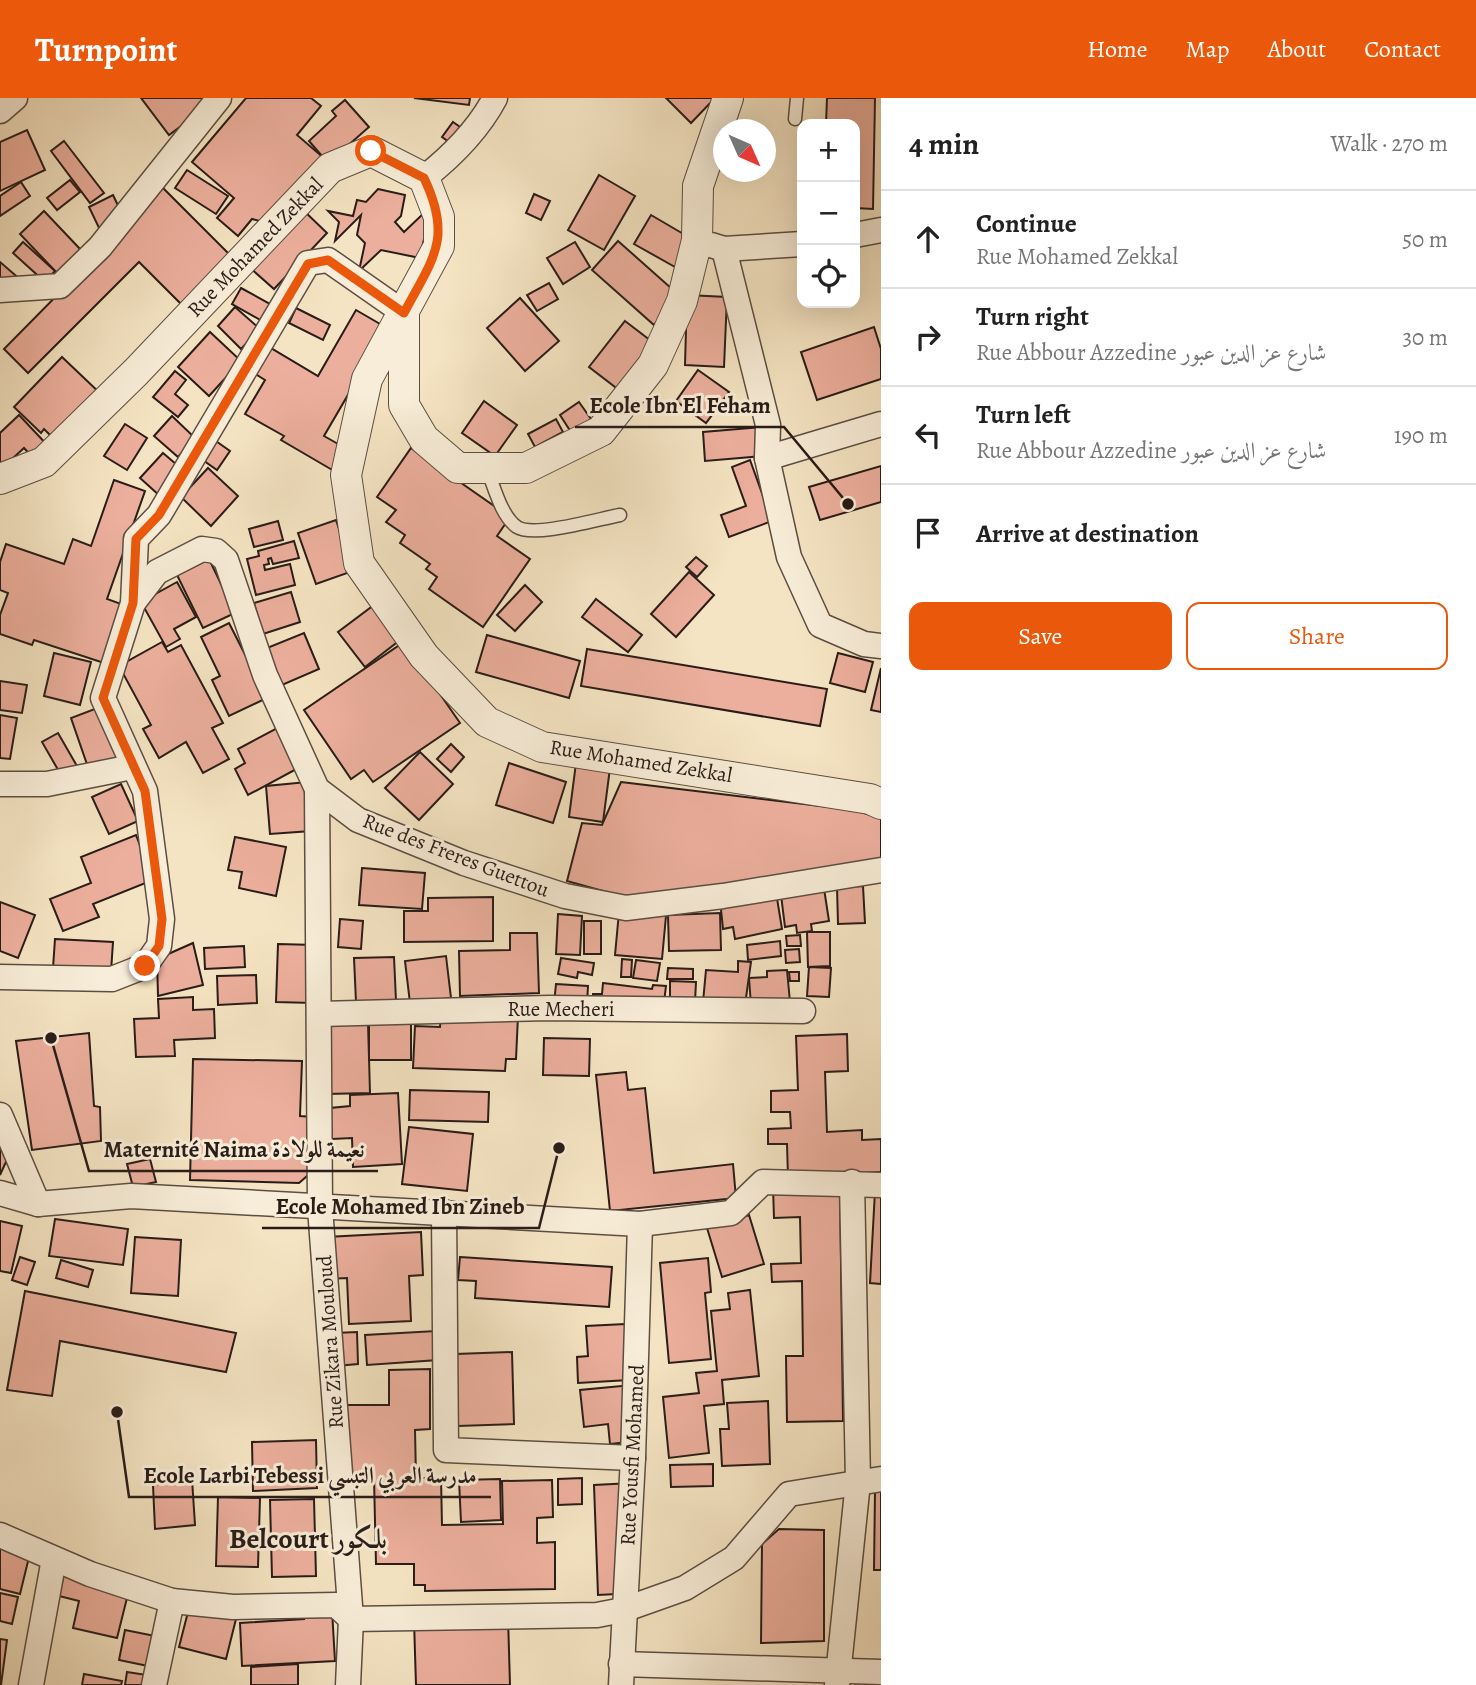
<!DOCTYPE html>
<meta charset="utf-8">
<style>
:root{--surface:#fff;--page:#f2f2f2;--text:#222;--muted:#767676;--line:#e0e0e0;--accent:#ea580c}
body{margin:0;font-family:Alegreya,Amiri,serif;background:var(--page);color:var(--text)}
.controls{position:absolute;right:21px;top:21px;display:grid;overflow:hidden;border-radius:14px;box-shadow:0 7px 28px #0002}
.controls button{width:63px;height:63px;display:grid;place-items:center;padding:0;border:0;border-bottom:2px solid var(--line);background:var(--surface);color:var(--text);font:35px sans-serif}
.compass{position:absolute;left:713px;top:21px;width:63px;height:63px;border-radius:50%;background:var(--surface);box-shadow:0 7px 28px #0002;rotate:135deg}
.stop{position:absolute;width:21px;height:21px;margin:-16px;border:5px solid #ea580c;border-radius:50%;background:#fff}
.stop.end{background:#ea580c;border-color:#fff;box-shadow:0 2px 7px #0008}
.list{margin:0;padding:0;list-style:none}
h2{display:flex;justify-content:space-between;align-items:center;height:91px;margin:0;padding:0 28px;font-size:30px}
h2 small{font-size:23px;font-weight:400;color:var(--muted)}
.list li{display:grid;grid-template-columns:46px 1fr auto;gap:21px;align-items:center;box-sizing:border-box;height:98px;padding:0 28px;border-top:2px solid var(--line)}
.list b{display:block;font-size:26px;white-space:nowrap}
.list p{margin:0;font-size:23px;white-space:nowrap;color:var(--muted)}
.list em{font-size:23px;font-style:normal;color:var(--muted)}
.actions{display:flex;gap:14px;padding:21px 28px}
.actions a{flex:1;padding:16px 0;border:2px solid var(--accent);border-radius:14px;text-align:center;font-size:24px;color:var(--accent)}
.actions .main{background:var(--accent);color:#fff}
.icon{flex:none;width:38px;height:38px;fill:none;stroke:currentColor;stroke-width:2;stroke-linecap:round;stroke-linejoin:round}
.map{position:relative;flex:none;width:881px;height:1587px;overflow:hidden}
header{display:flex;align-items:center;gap:42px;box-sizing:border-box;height:98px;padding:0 35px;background:var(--accent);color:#fff}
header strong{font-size:33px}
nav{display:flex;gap:38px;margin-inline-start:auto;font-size:24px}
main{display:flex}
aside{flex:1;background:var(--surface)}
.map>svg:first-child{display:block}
.building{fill:#ecaf9d;stroke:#291c18;stroke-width:2}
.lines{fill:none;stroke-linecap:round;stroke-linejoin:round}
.service-casing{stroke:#5c4e43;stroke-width:15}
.minor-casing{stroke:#5c4e43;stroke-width:27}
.tertiary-casing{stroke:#5c4e43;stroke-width:32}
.service{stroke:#f8edd8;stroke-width:12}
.minor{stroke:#f8edd8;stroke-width:24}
.tertiary{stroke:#f8edd8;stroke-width:30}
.route{stroke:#ea580c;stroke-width:9}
.labels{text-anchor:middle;stroke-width:6;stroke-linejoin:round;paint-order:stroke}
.street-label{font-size:21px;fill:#291c18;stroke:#f8edd8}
.district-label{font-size:28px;font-weight:bold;fill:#291c18;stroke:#f8edd8}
.leader{fill:none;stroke:#291c18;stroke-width:2.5}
.callout-dot{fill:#291c18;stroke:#f8edd8;stroke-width:2.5}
.callout-label{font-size:23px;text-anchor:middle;font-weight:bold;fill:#291c18;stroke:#f8edd8;stroke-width:6;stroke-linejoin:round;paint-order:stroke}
</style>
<header>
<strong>Turnpoint</strong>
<nav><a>Home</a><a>Map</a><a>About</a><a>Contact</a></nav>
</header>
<main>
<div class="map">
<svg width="881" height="1587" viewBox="0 0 881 1587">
<rect width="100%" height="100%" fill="#f5e4c3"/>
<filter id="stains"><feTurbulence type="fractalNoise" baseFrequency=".00286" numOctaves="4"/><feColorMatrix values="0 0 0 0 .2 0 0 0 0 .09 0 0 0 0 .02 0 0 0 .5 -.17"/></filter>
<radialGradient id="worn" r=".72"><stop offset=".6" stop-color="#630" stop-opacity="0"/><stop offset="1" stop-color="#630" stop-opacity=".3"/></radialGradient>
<!-- building -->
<g class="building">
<polygon points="141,0 203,0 208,8 169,37"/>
<polygon points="246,0 311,0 321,8 297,37 325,61 271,126 252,121 238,138 217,120 234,100 192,64"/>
<polygon points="414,0 470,0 469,7"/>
<polygon points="666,0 715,0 691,25"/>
<polygon points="827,0 875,0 873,111 855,110 855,26 826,26"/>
<polygon points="345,2 369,29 328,65 309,43 336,18 332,13"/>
<polygon points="453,24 463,31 452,46 442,39"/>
<polygon points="27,32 45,72 0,93 0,44"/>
<polygon points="64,43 104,95 90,105 51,53"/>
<polygon points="187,72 228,98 216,116 175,90"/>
<polygon points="599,77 635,98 604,152 568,132"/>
<polygon points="70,82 80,94 57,112 47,100"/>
<polygon points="21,84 30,98 0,118 0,98"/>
<polygon points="163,90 233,160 185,210 139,164 28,275 4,251"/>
<polygon points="378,91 405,97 401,118 395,124 404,134 425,114 429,117 420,160 381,152 359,173 365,145 357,137 361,117 335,143 339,124 328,113 353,118 357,102 366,104"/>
<polygon points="534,96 550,103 541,122 526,115"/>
<polygon points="113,97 124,120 100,132 89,109"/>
<polygon points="301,110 327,135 274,191 248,168"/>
<polygon points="44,113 81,152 57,175 20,136"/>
<polygon points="651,117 692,141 675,169 634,146"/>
<polygon points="618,143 680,198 654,227 592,172"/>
<polygon points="23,144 55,173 45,184 13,155"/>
<polygon points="575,144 590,169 563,186 547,160"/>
<polygon points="0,164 22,183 0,189"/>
<polygon points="549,185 558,201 537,213 527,197"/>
<polygon points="241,190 272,207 262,223 232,206"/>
<polygon points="687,197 727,199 724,269 685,267"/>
<polygon points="520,200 559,243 525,273 487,230"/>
<polygon points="235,209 260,231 241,251 218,228"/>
<polygon points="296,210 330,227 323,242 289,225"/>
<polygon points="356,212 387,230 324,338 347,351 334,373 281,342 284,338 245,316 265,282 249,272 264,246 318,278"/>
<polygon points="625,223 655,246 619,292 589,269"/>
<polygon points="874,229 881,251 881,281 817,302 801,254"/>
<polygon points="210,234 241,263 209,298 178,269"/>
<polygon points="62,259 103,298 58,345 44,331 41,335 14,309"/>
<polygon points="698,272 729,294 706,325 676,303"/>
<polygon points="175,273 186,282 175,296 188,307 178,319 153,299"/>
<polygon points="484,303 517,327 495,358 462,335"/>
<polygon points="579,304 591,321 571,334 560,317"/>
<polygon points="19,317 51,351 37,364 24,350 0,372 0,335"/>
<polygon points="172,318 195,340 178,359 154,338"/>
<polygon points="556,321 563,334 535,349 528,336"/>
<polygon points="125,326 147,340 127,372 104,358"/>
<polygon points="762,329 763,358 705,363 703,334"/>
<polygon points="213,341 230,353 217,372 200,360"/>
<polygon points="411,350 510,419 497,438 530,461 483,529 429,491 437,479 426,471 430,466 400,445 405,437 386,424 396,412 377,399"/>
<polygon points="163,355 183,372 160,398 140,380"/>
<polygon points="750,362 772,423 729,439 721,417 746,408 732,369"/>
<polygon points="881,368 881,404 820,422 809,389"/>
<polygon points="208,370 238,398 211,428 181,399"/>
<polygon points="114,382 145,393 107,501 124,507 104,565 34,542 32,547 0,536 0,517 8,495 0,492 0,464 6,446 64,466 73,441 91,448"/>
<polygon points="336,422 353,473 316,486 298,435"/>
<polygon points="278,423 283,442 254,449 249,431"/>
<polygon points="294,443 299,460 273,466 271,460 268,461 269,466 264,467 265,472 290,466 295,487 256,497 247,461 259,458 258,453"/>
<polygon points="696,459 707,468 697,479 686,469"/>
<polygon points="209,461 235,515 203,530 177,477"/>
<polygon points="689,474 714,497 676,539 651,516"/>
<polygon points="177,484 196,519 174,531 180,541 166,549 141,504"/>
<polygon points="525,487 542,504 515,533 497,517"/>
<polygon points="291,494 300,524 263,536 254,505"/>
<polygon points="596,501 642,537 628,554 582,519"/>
<polygon points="374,507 400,542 365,569 338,534"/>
<polygon points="229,525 267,600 229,618 212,582 220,578 201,539"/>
<polygon points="304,535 319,571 282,587 267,550"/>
<polygon points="487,537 580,563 569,600 476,574"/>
<polygon points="162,544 168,554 181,547 223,625 212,630 229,661 203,675 186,644 159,660 143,631 151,627 119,568"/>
<polygon points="404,544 460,625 373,684 364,672 351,681 304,612"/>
<polygon points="587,551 827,591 820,628 581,588"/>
<polygon points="54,555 91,564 80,607 44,598"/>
<polygon points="838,555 873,564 865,594 830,585"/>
<polygon points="881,570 881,614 871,612"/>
<polygon points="0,583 27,587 22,615 0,612"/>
<polygon points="100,609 119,665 90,675 71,620"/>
<polygon points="0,617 17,620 10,661 0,660"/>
<polygon points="281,628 302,668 248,697 235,671 245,665 238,651"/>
<polygon points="58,635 77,668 61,677 42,644"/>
<polygon points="451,646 464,659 451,674 437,661"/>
<polygon points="420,654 453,686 419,722 385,690"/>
<polygon points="509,665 566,684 553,725 496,707"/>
<polygon points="576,665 610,670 603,724 569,719"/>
<polygon points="307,684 311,733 270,736 266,688"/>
<polygon points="621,684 854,712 881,720 881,763 628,800 567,783 582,725 602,727"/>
<polygon points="121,686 138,723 109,736 92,699"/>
<polygon points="136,737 153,782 93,806 99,819 63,833 50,801 91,785 81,759"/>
<polygon points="235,739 286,749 276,798 239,790 242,774 228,772"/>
<polygon points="362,770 425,775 422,811 359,807"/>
<polygon points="823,784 829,823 811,826 812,833 797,835 796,827 785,829 780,789"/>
<polygon points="863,788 865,825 838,826 837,789"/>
<polygon points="776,794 782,831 735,841 733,829 723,831 720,802"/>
<polygon points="493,799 493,843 404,844 404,813 428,813 428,800"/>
<polygon points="0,804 35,817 18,860 0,853"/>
<polygon points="619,814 666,818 662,861 615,857"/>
<polygon points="720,815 721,852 669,853 668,817"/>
<polygon points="558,816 582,818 580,857 556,856"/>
<polygon points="340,821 363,823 361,851 338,849"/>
<rect x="584" y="823" width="17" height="33"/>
<polygon points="807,834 830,834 830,868 808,869"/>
<polygon points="510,835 537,835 539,895 460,898 459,853 510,852"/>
<polygon points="800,837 801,848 787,848 786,838"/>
<polygon points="55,841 113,844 111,874 53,870"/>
<polygon points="780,843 781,858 748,862 747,847"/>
<polygon points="193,845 203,887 158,898 157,861"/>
<polygon points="278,846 315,847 313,905 276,904"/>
<polygon points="244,848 245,869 205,871 204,850"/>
<polygon points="799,851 800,864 786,865 785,852"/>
<polygon points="446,858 451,900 410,905 405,863"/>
<polygon points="394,859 396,903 356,904 354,860"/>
<polygon points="561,860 594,865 592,877 578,874 577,880 558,876"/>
<polygon points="622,861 632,862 631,879 621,879"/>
<polygon points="636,862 660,865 657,883 633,880"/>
<polygon points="738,863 751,864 745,907 703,904 706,872 738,874"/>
<polygon points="809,869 831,870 829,899 807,898"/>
<polygon points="668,870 693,871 693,881 667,881"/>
<polygon points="787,872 790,904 751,907 749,880 767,879 767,873"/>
<polygon points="789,874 799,874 799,883 790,883"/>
<polygon points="256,877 257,905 218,907 217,878"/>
<polygon points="670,883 696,884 695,904 670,903"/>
<polygon points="603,885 652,891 653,887 666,888 664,904 593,907 593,896 602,896"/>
<polygon points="556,886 588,888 587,907 554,906"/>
<polygon points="193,899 193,912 214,911 215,940 174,942 175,958 136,959 134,921 159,920 158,901"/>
<polygon points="441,916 518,918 516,961 506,961 505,973 413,970 415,928 440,929"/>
<polygon points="368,925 370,995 326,996 323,927"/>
<rect x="369" y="926" width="42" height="36"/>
<polygon points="89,935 94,1008 100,1009 101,1043 32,1052 16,943"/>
<polygon points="847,936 848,973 825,974 827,1034 862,1032 862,1042 881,1041 881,1074 788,1079 787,1046 768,1046 768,1031 791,1030 790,1014 771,1014 771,993 798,992 796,938"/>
<polygon points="544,940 590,941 589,978 543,977"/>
<polygon points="193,961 302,963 300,1018 315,1019 314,1072 299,1085 190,1082"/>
<polygon points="626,974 628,992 645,990 654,1075 733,1066 736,1100 610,1113 596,977"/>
<polygon points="410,992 489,994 488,1024 409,1022"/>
<polygon points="398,995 402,1066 353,1069 352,1040 332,1041 330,1010 350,1008 350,997"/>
<polygon points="409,1029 473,1036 467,1093 402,1086"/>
<polygon points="0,1048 11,1053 0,1077"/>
<polygon points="150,1061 156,1084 133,1089 127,1066"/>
<polygon points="840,1088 843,1323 787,1324 786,1258 803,1258 802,1183 772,1184 771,1166 801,1165 800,1119 774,1120 773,1089"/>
<polygon points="875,1093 881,1093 881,1186 870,1185"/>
<polygon points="749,1117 764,1166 722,1179 707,1130"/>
<polygon points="55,1121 128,1131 123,1167 49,1158"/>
<polygon points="0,1123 22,1128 11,1175 0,1173"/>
<polygon points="421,1134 423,1177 409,1178 411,1223 349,1226 347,1180 328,1181 326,1139"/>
<polygon points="135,1139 181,1142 178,1198 131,1195"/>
<polygon points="20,1159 35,1164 27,1187 12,1182"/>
<polygon points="460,1159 612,1169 609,1209 475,1200 476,1183 458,1182"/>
<polygon points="708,1160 711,1194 705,1195 711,1261 669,1265 660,1165"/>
<polygon points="61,1162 93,1172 88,1189 56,1180"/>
<polygon points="750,1192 759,1278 722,1282 724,1306 704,1308 709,1355 669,1360 663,1299 699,1295 696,1275 717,1273 711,1213 730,1211 728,1195"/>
<polygon points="25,1193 236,1235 226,1274 60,1243 52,1298 7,1292"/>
<polygon points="625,1226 629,1282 578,1285 577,1259 588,1258 586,1228"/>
<polygon points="436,1233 438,1262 367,1267 365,1237"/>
<polygon points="357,1234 358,1266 336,1268 335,1235"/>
<polygon points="512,1254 514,1326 458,1328 456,1256"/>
<polygon points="430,1271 430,1331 415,1332 416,1380 441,1380 442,1427 503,1426 502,1383 552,1382 553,1419 537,1420 537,1445 555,1444 555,1491 425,1493 425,1487 414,1487 414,1466 376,1466 374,1380 346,1381 345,1307 389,1307 389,1272"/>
<polygon points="632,1287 637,1343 610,1346 608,1326 584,1329 580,1292"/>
<polygon points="768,1303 770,1366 722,1368 720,1331 729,1331 727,1305"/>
<polygon points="316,1342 317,1390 253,1393 252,1344"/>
<polygon points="713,1366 713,1388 671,1389 670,1367"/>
<polygon points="582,1380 582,1406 558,1407 558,1381"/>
<polygon points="192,1381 195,1427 155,1431 153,1387"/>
<polygon points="500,1381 501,1422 461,1424 459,1382"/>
<polygon points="632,1385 637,1495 598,1497 594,1387"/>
<polygon points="875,1392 881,1392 881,1472 874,1472"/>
<polygon points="218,1399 260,1400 258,1469 216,1468"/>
<polygon points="314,1401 316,1478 272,1479 270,1402"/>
<polygon points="779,1431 824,1432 824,1543 761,1545 762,1446"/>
<polygon points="0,1441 30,1455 20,1496 0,1491"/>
<polygon points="64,1476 128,1496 117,1540 73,1530 79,1503 59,1498"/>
<polygon points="0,1495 18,1499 12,1526 0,1523"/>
<polygon points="189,1510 236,1521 226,1561 179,1549"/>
<polygon points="332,1512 335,1563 242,1568 240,1525 304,1521 304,1513"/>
<polygon points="508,1519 510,1587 416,1587 414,1523"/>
<polygon points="125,1532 155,1538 148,1568 119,1562"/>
<polygon points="0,1541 7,1542 1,1587 0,1587"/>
<polygon points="298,1566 298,1587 251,1587 251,1569"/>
<polygon points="127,1574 147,1577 146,1587 125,1587"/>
<polygon points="84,1576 122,1583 121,1587 82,1587"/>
</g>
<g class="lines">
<!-- service casing -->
<g class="service-casing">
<g id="service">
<polyline points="795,21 797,0"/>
<path d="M487,371C494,388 501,418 517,429C534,440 598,421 620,417"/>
</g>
</g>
<!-- minor casing -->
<g class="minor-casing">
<g id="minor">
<polyline points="0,13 15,0"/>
<path d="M424,80C452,58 478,32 495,0"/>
<polyline points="855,137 881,132"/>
<polyline points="711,147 724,151 802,146"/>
<polyline points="724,151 768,327 767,360 789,459 820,527 864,546 881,548"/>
<polyline points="0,192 60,188 100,149 219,0"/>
<polyline points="767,360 881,326"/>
<polyline points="133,505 157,474 202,451 216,453 226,462 265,577 317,691 358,722 464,765 565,798 626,810 723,798 881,772"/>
<polyline points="0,686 47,686 132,669"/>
<polyline points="317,691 320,1110 351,1521 348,1587"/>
<polyline points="0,879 112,881 145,868 159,848 162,821 145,693 103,600 133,505 136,441 159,417 308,165 328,162 404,215"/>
<polyline points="320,916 549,910 803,913"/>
<polyline points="0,1017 38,1106"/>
<polyline points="0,1095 38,1106 131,1098 640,1126 731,1115 763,1084 881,1087"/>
<polyline points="444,1114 446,1352 633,1360"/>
<polyline points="0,1437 90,1476 172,1503 233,1509 336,1507 351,1521 597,1517 623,1512 685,1490 734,1460 789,1396 881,1381"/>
<polyline points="621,1566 881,1574"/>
<polyline points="31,1587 54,1461"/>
<polyline points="154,1587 172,1503"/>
<polyline points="621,1587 633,1360 640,1126"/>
<polyline points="837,1587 858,1384 852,1084"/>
</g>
</g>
<!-- tertiary casing -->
<g class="tertiary-casing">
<g id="tertiary">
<polyline points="404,218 404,307 424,341 458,370 526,370 601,333 653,267 682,203 697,142 698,88 728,0"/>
<polyline points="0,381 44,364 136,274 330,70 371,53 424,80 439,119 439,148 367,281 346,377 359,465 424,558 487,624 542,649 870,701 881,706"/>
</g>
</g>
<!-- service -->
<use href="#service" class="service"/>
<!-- minor -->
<use href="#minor" class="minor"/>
<!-- tertiary -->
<use href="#tertiary" class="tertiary"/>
</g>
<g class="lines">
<!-- route -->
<path class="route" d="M145,868L159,848L162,821L145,693L103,600L133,505L136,441L159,417L308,166L328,162L404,215C433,160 453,141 424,80L371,53"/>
</g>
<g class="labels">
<!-- street labels -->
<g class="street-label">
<text transform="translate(255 149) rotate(-46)" y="7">Rue Mohamed Zekkal</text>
<text transform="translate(641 663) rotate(9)" y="7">Rue Mohamed Zekkal</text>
<text transform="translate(456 757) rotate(21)" y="7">Rue des Freres Guettou</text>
<text x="561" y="918">Rue Mecheri</text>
<text transform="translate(330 1244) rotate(-94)" y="7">Rue Zikara Mouloud</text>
<text transform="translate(632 1357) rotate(-87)" y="7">Rue Yousfi Mohamed</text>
</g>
<!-- district labels -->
<g class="district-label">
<text x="308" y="1450">Belcourt بلكور</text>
</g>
</g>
<!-- callouts -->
<path class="leader" d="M848 406L784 329H575M51 940L89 1073H378M559 1050L539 1130H262M117 1314L129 1399H491"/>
<g class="callout-dot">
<circle cx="848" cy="406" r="7"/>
<circle cx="51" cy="940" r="7"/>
<circle cx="559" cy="1050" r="7"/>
<circle cx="117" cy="1314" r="7"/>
</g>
<g class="callout-label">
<text x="680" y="315">Ecole Ibn El Feham</text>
<text x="234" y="1059">Maternité Naima نعيمة للولادة</text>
<text x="400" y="1116">Ecole Mohamed Ibn Zineb</text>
<text x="310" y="1385">Ecole Larbi Tebessi مدرسة العربي التبسي</text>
</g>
<rect width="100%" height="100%" filter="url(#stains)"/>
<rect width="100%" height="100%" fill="url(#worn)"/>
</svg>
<div class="controls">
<button>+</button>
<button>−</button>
<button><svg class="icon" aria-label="locate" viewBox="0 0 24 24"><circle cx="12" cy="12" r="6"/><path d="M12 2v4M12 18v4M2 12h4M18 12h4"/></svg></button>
</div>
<svg class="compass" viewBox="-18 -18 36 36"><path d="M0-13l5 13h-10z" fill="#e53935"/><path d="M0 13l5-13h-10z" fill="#767676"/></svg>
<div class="stop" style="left:371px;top:53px"></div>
<div class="stop end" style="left:145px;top:868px"></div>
</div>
<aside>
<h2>4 min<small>Walk · 270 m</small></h2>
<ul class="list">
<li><svg class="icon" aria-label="ahead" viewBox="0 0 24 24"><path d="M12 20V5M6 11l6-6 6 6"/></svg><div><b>Continue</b><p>Rue Mohamed Zekkal</p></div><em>50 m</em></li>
<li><svg class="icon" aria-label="right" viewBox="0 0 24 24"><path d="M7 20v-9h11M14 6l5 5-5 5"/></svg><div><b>Turn right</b><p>Rue Abbour Azzedine شارع عز الدين عبور</p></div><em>30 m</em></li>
<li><svg class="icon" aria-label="left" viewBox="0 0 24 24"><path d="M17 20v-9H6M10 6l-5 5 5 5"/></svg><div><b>Turn left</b><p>Rue Abbour Azzedine شارع عز الدين عبور</p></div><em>190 m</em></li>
<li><svg class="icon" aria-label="arrive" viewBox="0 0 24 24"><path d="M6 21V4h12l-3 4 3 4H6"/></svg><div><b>Arrive at destination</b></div></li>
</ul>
<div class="actions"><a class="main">Save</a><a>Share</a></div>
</aside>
</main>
